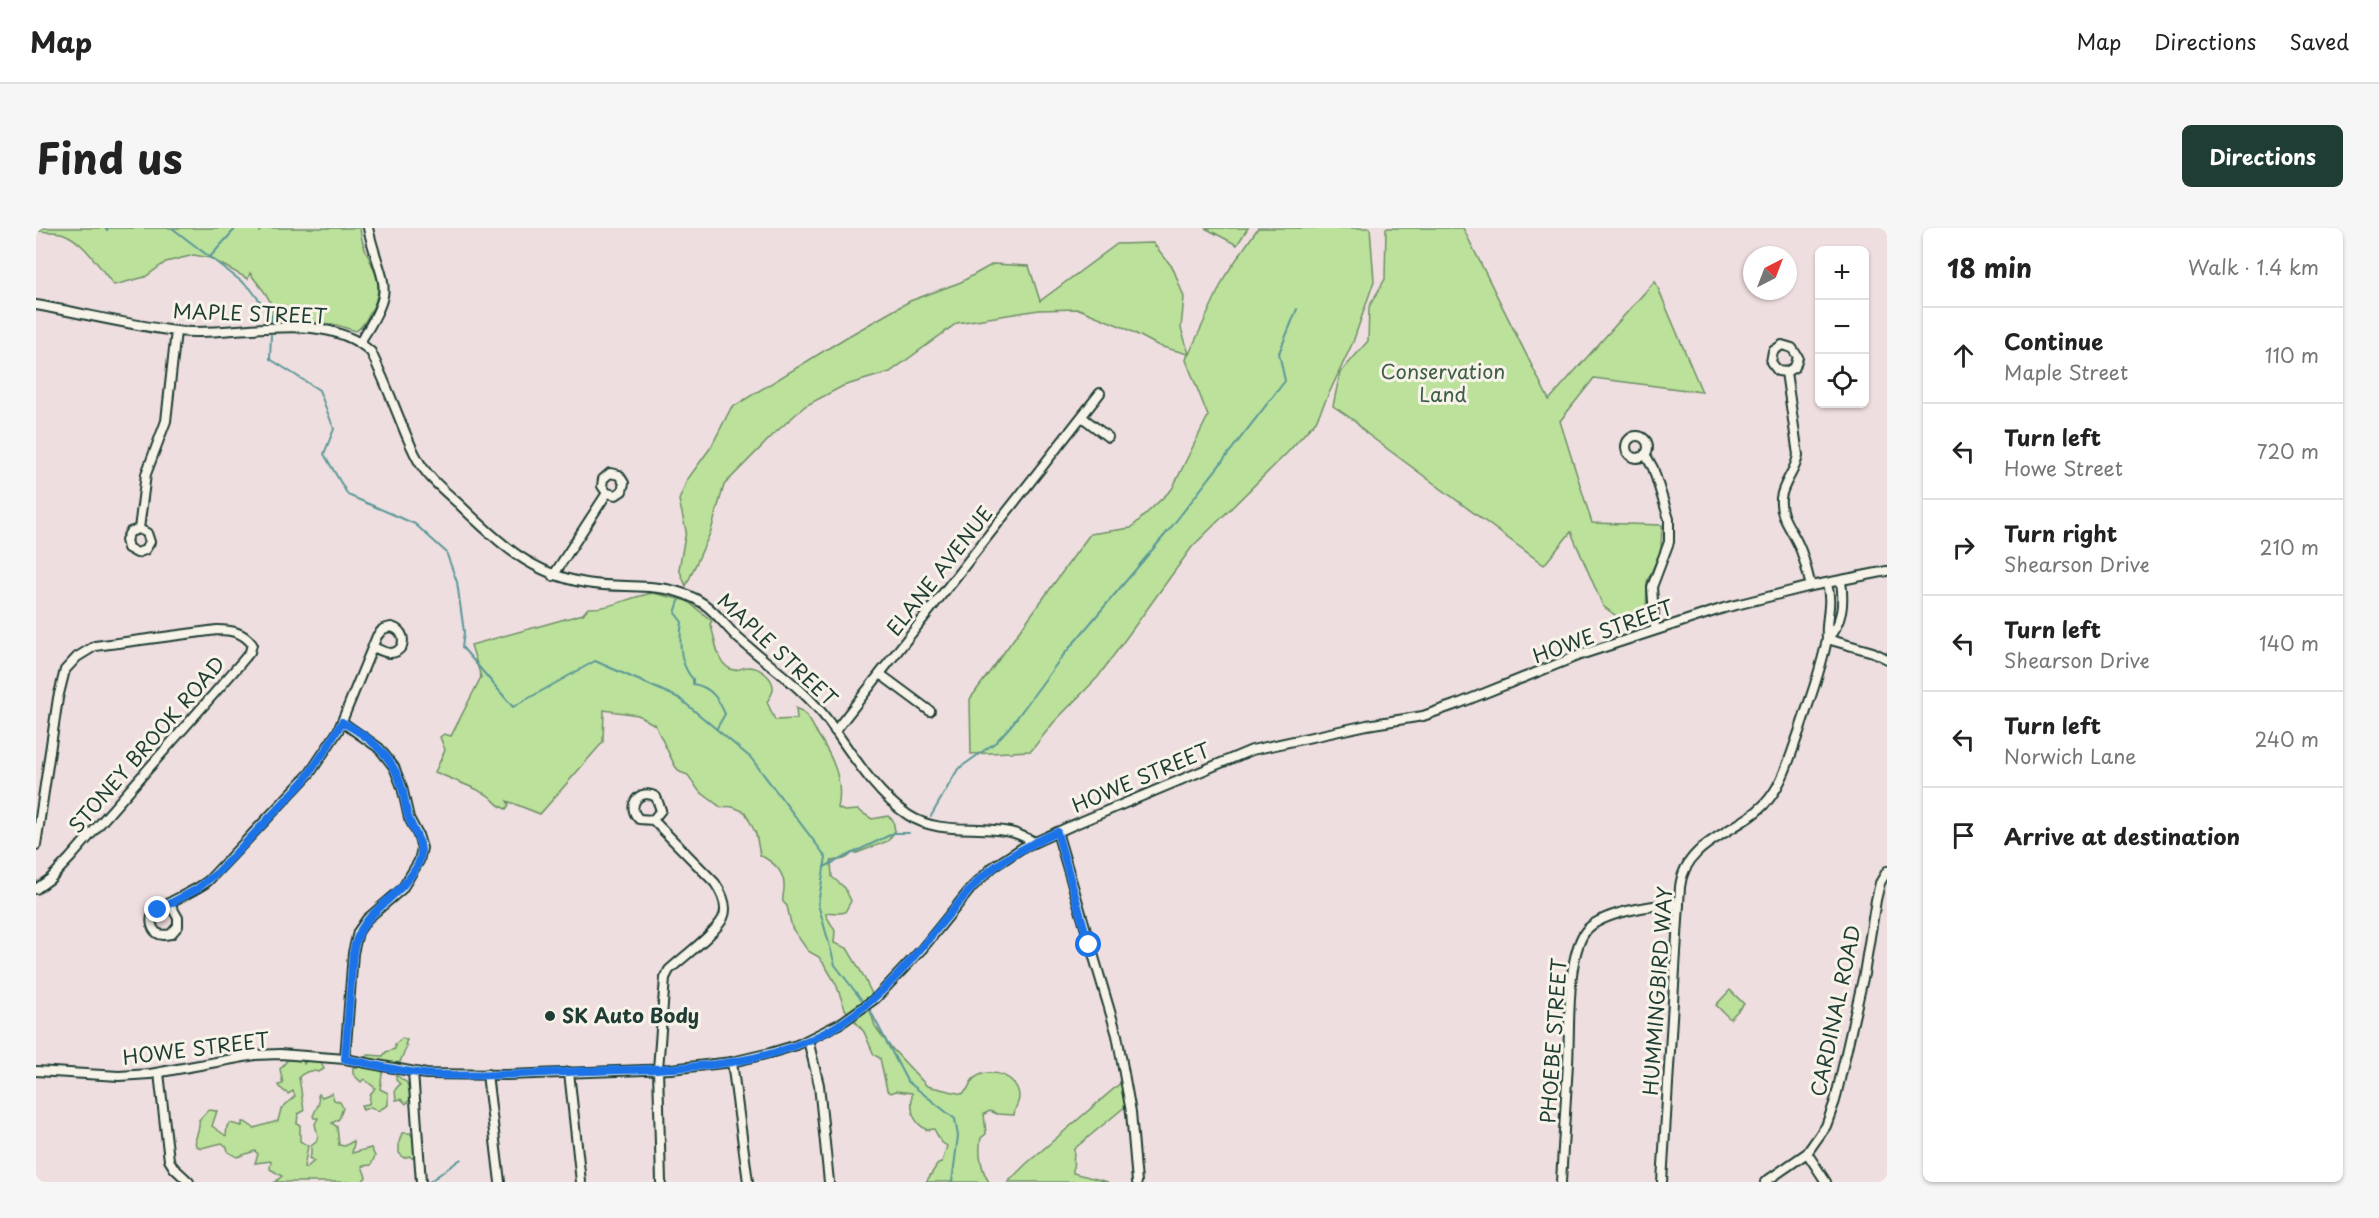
<!DOCTYPE html>
<meta charset="utf-8">
<style>
:root{--surface:#fff;--page:#f6f6f6;--text:#222;--muted:#767676;--line:#e0e0e0;--accent:#1f3d34}
body{margin:0;font-family:"Playpen Sans",sans-serif;background:var(--page);color:var(--text)}
.controls{position:absolute;right:18px;top:18px;display:grid;overflow:hidden;border-radius:9px;box-shadow:0 2px 4px #0004}
.controls button{width:54px;height:54px;display:grid;place-items:center;padding:0;border:0;border-bottom:2px solid var(--line);background:var(--surface);color:var(--text);font:30px sans-serif}
.compass{position:absolute;left:1707px;top:18px;width:54px;height:54px;border-radius:50%;background:var(--surface);box-shadow:0 2px 4px #0004;rotate:42deg}
.stop{position:absolute;width:18px;height:18px;margin:-14px;border:4px solid #1a73e8;border-radius:50%;background:#fff}
.stop.end{background:#1a73e8;border-color:#fff;box-shadow:0 2px 6px #0008}
.list{margin:0;padding:0;list-style:none}
h2{display:flex;justify-content:space-between;align-items:center;height:78px;margin:0;padding:0 24px;font-size:26px}
h2 small{font-size:20px;font-weight:400;color:var(--muted)}
.list li{display:grid;grid-template-columns:39px 1fr auto;gap:18px;align-items:center;box-sizing:border-box;height:96px;padding:0 24px;border-top:2px solid var(--line)}
.list b{display:block;font-size:22px;white-space:nowrap}
.list p{margin:0;font-size:20px;white-space:nowrap;color:var(--muted)}
.list em{font-size:20px;font-style:normal;color:var(--muted)}
.icon{flex:none;width:33px;height:33px;fill:none;stroke:currentColor;stroke-width:2;stroke-linecap:round;stroke-linejoin:round}
.map{position:relative;flex:none;width:1851px;height:954px;overflow:hidden;border-radius:9px}
header{display:flex;align-items:center;gap:36px;box-sizing:border-box;height:84px;padding:0 30px;background:var(--surface);border-bottom:2px solid var(--line)}
header strong{font-size:28px}
nav{display:flex;gap:33px;margin-inline-start:auto;font-size:21px}
.intro{display:flex;align-items:center;justify-content:space-between;box-sizing:border-box;height:144px;padding:0 36px}
h1{margin:0;font-size:42px}
.button{padding:15px 27px;border-radius:9px;background:var(--accent);color:#fff;font-size:21px;font-weight:700}
main{display:flex;gap:36px;padding:0 36px}
aside{flex:1;background:var(--surface);border-radius:9px;box-shadow:0 2px 4px #0004}
.map>svg:first-child{display:block}
.green{fill:#bce19b;stroke:#6e8f68;stroke-width:1.5}
.lines{fill:none;stroke-linecap:round;stroke-linejoin:round}
.stream{stroke:#5b9898;stroke-width:2}
.minor-casing{stroke:#1f3d34;stroke-width:12}
.minor{stroke:#f7f3e8;stroke-width:8}
.route{stroke:#1a73e8;stroke-width:8}
.poi-dot{fill:#1f3d34;stroke:#f7f3e8;stroke-width:2}
.labels{text-anchor:middle;stroke-width:6;stroke-linejoin:round;paint-order:stroke}
.street-label{font-size:20px;fill:#1f3d34;stroke:#f7f3e8}
.park-label{font-size:20px;fill:#3e5e49;stroke:#f7f3e8}
.poi-label{font-size:20px;font-weight:bold;fill:#1f3d34;stroke:#f7f3e8;text-anchor:start}
</style>
<header>
<strong>Map</strong>
<nav><a>Map</a><a>Directions</a><a>Saved</a></nav>
</header>
<div class="intro"><h1>Find us</h1><a class="button">Directions</a></div>
<main>
<div class="map">
<svg width="1851" height="954" viewBox="0 0 1851 954">
<rect width="100%" height="100%" fill="#efdedf"/>
<filter id="ink" filterUnits="userSpaceOnUse"><feTurbulence type="fractalNoise" baseFrequency=".0167" numOctaves="2"/><feDisplacementMap in="SourceGraphic" scale="12" xChannelSelector="R" yChannelSelector="G"/><feConvolveMatrix kernelMatrix="1 2 1 2 8 2 1 2 1" color-interpolation-filters="sRGB"/></filter>
<g filter="url(#ink)">
<!-- green -->
<g class="green">
<path d="M0,0H224V3L226,0H324C326,33 356,48 334,85C330,92 327,99 320,103L297,96L236,92C238,69 226,63 214,45L212,51L174,30L158,27L130,34L109,49L78,57C64,41 49,14 28,6C21,3 10,5 0,2Z"/>
<polygon points="1169,0 1212,0 1201,17"/>
<polygon points="1222,0 1334,0 1338,53 1317,114 1280,193 1251,225 1156,319 1062,449 1018,494 995,523 935,526 934,471 1054,306 1095,300 1136,261 1172,188 1150,132 1152,126 1123,118 1089,100 1043,81 1003,82 921,95 854,144 807,158 769,178 739,205 688,257 675,303 650,358 643,341 650,303 643,272 651,252 675,219 695,180 809,110 874,73 925,54 957,36 993,38 1004,73 1081,16 1117,15 1137,40 1148,69 1145,100 1153,126 1189,48"/>
<polygon points="1350,0 1427,0 1513,172 1619,53 1666,164 1558,150 1524,193 1556,295 1626,297 1625,322 1611,354 1610,386 1606,394 1595,399 1567,378 1535,304 1508,337 1330,205 1319,193 1297,178 1304,145 1332,113 1333,79 1349,51"/>
<path d="M617,365L651,373L676,393L674,396C680,410 679,428 690,438C699,446 703,440 711,439C723,438 738,450 737,461C737,466 733,470 731,474L739,492L761,491L760,480C772,485 775,495 781,505C796,528 808,552 802,580L808,583L822,582L836,591L852,588L857,592L859,603L852,613L821,625H816C810,633 804,631 795,633L796,649L809,660L815,673L809,684C802,687 796,683 790,685V687L799,703L798,715L811,720L827,747L836,766L834,782L839,798L851,815L891,858L926,866C935,861 932,854 940,849C955,838 983,849 983,869C983,876 978,880 978,887L961,886L954,883L948,886L950,906L945,910C942,924 945,942 953,954H890L901,937L906,934L911,918L905,914L898,901L891,902C875,893 875,882 876,865L860,863L855,865L851,862L844,830L838,827L828,804L809,781L800,756L790,739L783,729L772,723L756,700L751,678L747,674C746,668 748,666 748,660C749,643 737,634 724,627L720,606L709,584C701,581 694,576 686,580L663,563L652,547L644,544L639,538L619,497L602,487L568,482L567,514L504,586L471,573L473,577L470,581C461,578 460,574 454,569C451,565 446,566 442,562L399,544L409,522L404,509L408,506L415,508L445,449L435,417L547,386L552,380C576,381 595,368 617,365Z"/>
<polygon points="1694,762 1708,776 1694,791 1680,777"/>
<path d="M366,810L371,812L369,817L371,818L364,834C342,837 347,847 344,861L352,865V877L342,883L335,879L327,882L325,877L333,876L334,867L339,860L328,851L325,854L317,846V840L332,827L347,828L350,824L359,821V816Z"/>
<path d="M253,830H266L268,836L271,832L284,833L288,841L283,844C274,842 270,843 263,849L268,883L262,886L261,896L264,897V913L272,918L268,939L270,940L278,933L273,930L275,927V918L280,914L282,908L279,896L282,890H278L277,888L283,875L282,868L283,866L286,869L296,865L298,872L304,874L307,880L303,891L296,895L301,899L303,917L309,918L317,913L318,915L316,925L335,920L339,928L335,937L326,938L330,949L326,954H239L246,948L234,941L235,933L219,935L222,926L219,923L201,929L192,924L191,919L186,915L165,920L160,918C157,910 165,902 163,892L172,882L181,883L176,898L190,908L191,898L194,895L206,898V894H209L218,900L242,893L245,881L259,868L257,863L252,866L243,859L242,857L247,856L244,841Z"/>
<polygon points="360,847 371,855 375,870 370,876 365,871 360,872 359,862 364,856 360,852"/>
<polygon points="1087,853 1091,877 1038,921 1037,945 1072,954 972,954 990,936"/>
<polygon points="366,905 374,905 381,914 378,931 373,928 368,930 363,925 363,914"/>
</g>
<g class="lines">
<!-- stream -->
<g class="stream">
<polyline points="69,0 71,2 72,0"/>
<polyline points="136,0 214,60 235,88 235,93"/>
<polyline points="174,29 200,0"/>
<polyline points="235,107 234,131 283,162 298,201 288,226 312,267 379,296 410,324 421,354 428,404 426,419 477,479 559,433 643,470 715,530 790,629 782,676 799,737 825,771"/>
<path d="M643,373L639,385L646,394C643,413 643,436 657,451V456C675,459 682,470 689,486L681,500"/>
<polyline points="895,588 922,541 960,514 977,495 1025,430 1133,302 1249,153 1243,125 1261,81"/>
<polyline points="788,639 858,605 873,605"/>
<polyline points="834,782 871,853 919,891 922,908 916,954"/>
<polyline points="393,954 425,931"/>
</g>
<!-- minor casing -->
<g class="minor-casing">
<g id="minor">
<path d="M0,77C46,85 93,97 140,103C199,110 287,79 335,124C344,143 352,162 360,182C367,199 373,216 382,232C392,250 410,264 425,278C463,315 496,346 550,355C590,362 632,351 668,376C682,386 691,400 703,411C734,438 769,461 793,494C816,526 839,565 872,587C904,608 943,596 978,605C985,607 992,611 999,614"/>
<path d="M324,114C362,56 346,60 332,0"/>
<path d="M1750,144L1742,143L1735,134L1737,123L1746,117L1756,120L1762,129L1759,139L1750,144L1762,227C1760,243 1747,254 1745,270C1743,289 1756,301 1763,318C1769,331 1771,345 1775,358"/>
<polyline points="1046,189 1072,209"/>
<circle cx="1601" cy="219" r="11"/>
<polyline points="1609,226 1617,240 1633,291 1633,314 1616,359 1619,401"/>
<polyline points="103,301 111,305 114,314 109,322 101,325 92,320 90,312 94,304 103,301 110,246 130,193 140,103"/>
<polyline points="517,348 571,265 580,267 586,263 588,255 583,247 574,245 567,251 566,258 571,265"/>
<path d="M1791,356C1797,376 1789,392 1791,411C1807,394 1808,375 1805,353"/>
<polyline points="844,446 894,483"/>
<polyline points="306,494 343,520 358,539 366,559 373,590 382,607 386,620 383,633 366,661 331,691 322,704 317,725 309,831"/>
<polyline points="799,503 1064,165"/>
<path d="M617,592L603,591C589,578 604,559 620,569L625,582L617,592L679,655C685,664 693,678 687,690C680,705 647,729 633,742L629,750L622,841L625,954"/>
<polyline points="1021,604 1081,807 1095,884 1101,954"/>
<path d="M0,617L22,470L29,442L41,429L59,418L181,402C195,402 207,404 216,416L214,424L204,436L34,630L14,651L0,661"/>
<path d="M134,676L142,690V698L135,706C130,707 126,708 121,705C115,700 113,690 119,684C131,673 157,665 172,653L274,545L302,503L341,408L347,401L355,399C364,401 369,408 366,418C358,430 348,424 337,419"/>
<polyline points="772,812 783,857 793,954"/>
<polyline points="696,834 712,954"/>
<polyline points="0,843 83,848 114,846 219,827 244,826 309,831 390,846 471,847 635,841 696,834 734,825 761,817 805,795 840,770 886,721 936,659 957,639 986,620 1037,597 1216,522 1331,497 1387,488 1424,475 1544,427 1688,380 1775,358 1851,343"/>
<polyline points="377,844 385,954"/>
<polyline points="533,844 545,954"/>
<polyline points="123,845 133,932 138,940 153,954"/>
<polyline points="451,846 464,954"/>
<polyline points="1771,925 1790,954"/>
<path d="M1525,954C1527,914 1530,875 1532,835C1534,801 1530,731 1549,704C1562,685 1621,675 1643,677"/>
<path d="M1626,954L1644,659C1649,611 1707,604 1733,571C1748,552 1755,526 1763,504C1773,473 1785,443 1791,411L1837,424L1851,431"/>
<polyline points="1729,954 1771,925 1790,898 1799,873 1828,746 1840,672 1844,655 1851,643"/>
</g>
</g>
<!-- minor -->
<use href="#minor" class="minor"/>
</g>
</g>
<g class="lines" filter="url(#ink)">
<!-- route -->
<path class="route" d="M122,682L161,661L182,644L267,554L291,520L306,494C334,509 357,528 366,560C369,570 369,581 373,591C380,609 391,619 381,638C360,676 325,680 317,725L309,831C336,836 362,843 389,846C443,850 499,845 552,843C638,840 732,843 807,794C866,755 897,700 944,651C967,630 993,617 1021,604L1053,717"/>
</g>
<!-- markers -->
<circle class="poi-dot" cx="514" cy="788" r="6"/>
<g class="labels">
<!-- street labels -->
<g class="street-label">
<text transform="translate(214 86) rotate(2)" y="7">MAPLE STREET</text>
<text transform="translate(904 343) rotate(-52)" y="7">ELANE AVENUE</text>
<text transform="translate(1567 404) rotate(-20)" y="7">HOWE STREET</text>
<text transform="translate(741 422) rotate(43)" y="7">MAPLE STREET</text>
<text transform="translate(111 517) rotate(-49)" y="7">STONEY BROOK ROAD</text>
<text transform="translate(1105 550) rotate(-23)" y="7">HOWE STREET</text>
<text transform="translate(1622 763) rotate(-86)" y="7">HUMMINGBIRD WAY</text>
<text transform="translate(1800 783) rotate(-78)" y="7">CARDINAL ROAD</text>
<text transform="translate(1518 813) rotate(-86)" y="7">PHOEBE STREET</text>
<text transform="translate(160 821) rotate(-7)" y="7">HOWE STREET</text>
</g>
<!-- park labels -->
<g class="park-label">
<text x="1407" y="151">Conservation<tspan x="1407" dy="23">Land</tspan></text>
</g>
<!-- poi labels -->
<g class="poi-label">
<text x="526" y="795">SK Auto Body</text>
</g>
</g>
</svg>
<div class="controls">
<button>+</button>
<button>−</button>
<button><svg class="icon" aria-label="locate" viewBox="0 0 24 24"><circle cx="12" cy="12" r="6"/><path d="M12 2v4M12 18v4M2 12h4M18 12h4"/></svg></button>
</div>
<svg class="compass" viewBox="-18 -18 36 36"><path d="M0-13l5 13h-10z" fill="#e53935"/><path d="M0 13l5-13h-10z" fill="#767676"/></svg>
<div class="stop" style="left:1053px;top:717px"></div>
<div class="stop end" style="left:122px;top:682px"></div>
</div>
<aside>
<h2>18 min<small>Walk · 1.4 km</small></h2>
<ul class="list">
<li><svg class="icon" aria-label="ahead" viewBox="0 0 24 24"><path d="M12 20V5M6 11l6-6 6 6"/></svg><div><b>Continue</b><p>Maple Street</p></div><em>110 m</em></li>
<li><svg class="icon" aria-label="left" viewBox="0 0 24 24"><path d="M17 20v-9H6M10 6l-5 5 5 5"/></svg><div><b>Turn left</b><p>Howe Street</p></div><em>720 m</em></li>
<li><svg class="icon" aria-label="right" viewBox="0 0 24 24"><path d="M7 20v-9h11M14 6l5 5-5 5"/></svg><div><b>Turn right</b><p>Shearson Drive</p></div><em>210 m</em></li>
<li><svg class="icon" aria-label="left" viewBox="0 0 24 24"><path d="M17 20v-9H6M10 6l-5 5 5 5"/></svg><div><b>Turn left</b><p>Shearson Drive</p></div><em>140 m</em></li>
<li><svg class="icon" aria-label="left" viewBox="0 0 24 24"><path d="M17 20v-9H6M10 6l-5 5 5 5"/></svg><div><b>Turn left</b><p>Norwich Lane</p></div><em>240 m</em></li>
<li><svg class="icon" aria-label="arrive" viewBox="0 0 24 24"><path d="M6 21V4h12l-3 4 3 4H6"/></svg><div><b>Arrive at destination</b></div></li>
</ul>
</aside>
</main>
